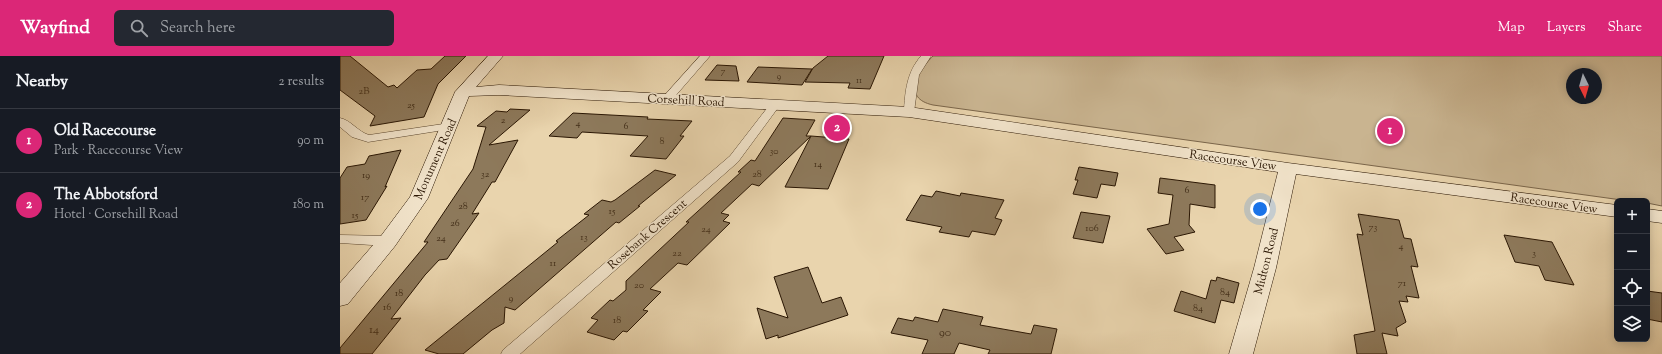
<!DOCTYPE html>
<meta charset="utf-8">
<style>
:root{--surface:#171b24;--page:#242831;--text:#f1f3f6;--muted:#9ea1a6;--line:#363941;--accent:#db2777}
body{margin:0;font-family:"Sorts Mill Goudy",serif;background:var(--page);color:var(--text)}
.controls{position:absolute;right:12px;bottom:12px;display:grid;overflow:hidden;border-radius:6px;box-shadow:0 2px 10px #0003}
.controls button{width:36px;height:36px;display:grid;place-items:center;padding:0;border:0;border-bottom:1px solid var(--line);background:var(--surface);color:var(--text);font:20px sans-serif}
.compass{position:absolute;left:1226px;top:12px;width:36px;height:36px;border-radius:50%;background:var(--surface);box-shadow:0 2px 10px #0003;rotate:175deg}
.you{position:absolute;left:920px;top:153px;width:14px;height:14px;margin:-10px;border:3px solid #fff;border-radius:50%;background:#1a73e8;box-shadow:0 0 0 6px #1a73e833}
.badge{display:grid;place-items:center;width:26px;height:26px;border-radius:50%;background:var(--accent);color:#fff;font-size:13px;font-weight:700}
.pin{position:absolute;translate:-50% -50%;border:2px solid #fff;box-shadow:0 1px 4px #0006}
.list{margin:0;padding:0;list-style:none}
h2{display:flex;justify-content:space-between;align-items:center;height:52px;margin:0;padding:0 16px;font-size:17px}
h2 small{font-size:13px;font-weight:400;color:var(--muted)}
.list li{display:grid;grid-template-columns:26px 1fr auto;gap:12px;align-items:center;box-sizing:border-box;height:64px;padding:0 16px;border-top:1px solid var(--line)}
.list b{display:block;font-size:15px;white-space:nowrap}
.list p{margin:0;font-size:13px;white-space:nowrap;color:var(--muted)}
.list em{font-size:13px;font-style:normal;color:var(--muted)}
.icon{flex:none;width:22px;height:22px;fill:none;stroke:currentColor;stroke-width:2;stroke-linecap:round;stroke-linejoin:round}
.map{position:relative;flex:none;width:1322px;height:298px;overflow:hidden}
header{display:flex;align-items:center;gap:24px;box-sizing:border-box;height:56px;padding:0 20px;background:var(--accent);color:#fff}
header strong{font-size:19px}
nav{display:flex;gap:22px;margin-inline-start:auto;font-size:14px}
.search{width:280px;height:36px;background:var(--page);display:flex;align-items:center;gap:10px;box-sizing:border-box;padding:0 14px;border-radius:6px;color:var(--muted);font-size:15px}
main{display:flex}
aside{flex:1;background:var(--surface)}
.map>svg:first-child{display:block}
.green{fill:#c9b490;stroke:#7a654a;fill-rule:evenodd}
.building{fill:#8d795b;stroke:#2a1603}
.lines{fill:none;stroke-linecap:round;stroke-linejoin:round}
.street-casing{stroke:#5a462e;stroke-width:1}
.secondary-casing{stroke:#2a1603;stroke-width:1}
.street{fill:#f1e3ca;fill-rule:evenodd}
.secondary{fill:#f1e3ca;fill-rule:evenodd}
.labels{text-anchor:middle;stroke-width:3;stroke-linejoin:round;paint-order:stroke}
.far-number-label{font-size:9px;fill:#432f19}
.number-label{font-size:10px;fill:#432f19}
.street-label{font-size:12px;fill:#2a1603;stroke:#f1e3ca}
.near-number-label{font-size:12px;fill:#432f19}
</style>
<header>
<strong>Wayfind</strong>
<div class="search"><svg class="icon" aria-label="search" viewBox="0 0 24 24"><circle cx="10" cy="10" r="6"/><path d="M15 15l6 6"/></svg>Search here</div>
<nav><a>Map</a><a>Layers</a><a>Share</a></nav>
</header>
<main>
<aside>
<h2>Nearby<small>2 results</small></h2>
<ul class="list">
<li><span class="badge">1</span><div><b>Old Racecourse</b><p>Park · Racecourse View</p></div><em>90 m</em></li>
<li><span class="badge">2</span><div><b>The Abbotsford</b><p>Hotel · Corsehill Road</p></div><em>180 m</em></li>
</ul>
</aside>
<div class="map">
<svg width="1322" height="298" viewBox="0 0 1322 298">
<rect width="100%" height="100%" fill="#e9d4ad"/>
<filter id="stains"><feTurbulence type="fractalNoise" baseFrequency=".005" numOctaves="4"/><feColorMatrix values="0 0 0 0 .2 0 0 0 0 .09 0 0 0 0 .02 0 0 0 .5 -.17"/></filter>
<radialGradient id="worn" r=".72"><stop offset=".6" stop-color="#630" stop-opacity="0"/><stop offset="1" stop-color="#630" stop-opacity=".3"/></radialGradient>
<!-- green -->
<path class="green" d="M593,0H1322V150L1307,147V145H1289L593,49C561,42 578,15 593,0ZM1232,18H1256V42H1232Z"/>
<!-- building -->
<g class="building">
<polygon points="0,0 10,0 48,31 54,29 57,32 77,14 91,13 105,0 126,0 98,28 84,61 30,70 35,60 0,34"/>
<polygon points="488,0 544,0 530,33 508,32 510,27 465,26 473,12"/>
<polygon points="377,9 396,10 399,25 365,24"/>
<polygon points="418,11 472,13 462,29 407,26"/>
<polygon points="170,53 190,54 149,89 178,84 155,126 152,126 132,158 139,157 107,203 99,204 85,219 51,263 61,262 32,298 0,298 0,292 88,186 84,186 133,113 146,71 137,70 156,55 167,56"/>
<polygon points="233,57 308,61 307,63 352,65 340,80 344,80 326,103 290,100 308,80 242,76 237,82 209,80"/>
<polygon points="443,62 475,64 466,80 471,80 419,130 412,128 381,157 389,159 383,165 390,167 347,209 338,207 310,233 321,236 303,254 308,255 287,276 283,275 274,284 247,276 258,264 251,262 270,244 273,245 286,234 286,225 349,166 346,166 401,116 398,116 411,104 415,105"/>
<polygon points="471,80 509,83 488,133 445,131"/>
<polygon points="61,94 45,131 47,130 26,164 0,168 0,122 7,111 25,108 29,100"/>
<polygon points="739,111 778,117 775,130 761,128 757,142 733,138 738,124 735,124"/>
<polygon points="315,114 336,119 298,150 300,150 279,167 276,166 175,254 165,251 164,267 152,274 123,298 99,298 85,294 218,186 216,185 249,159 244,158 262,144 271,146 275,144"/>
<polygon points="820,122 875,129 875,152 850,148 849,169 855,176 834,181 844,194 826,198 807,173 829,168 833,139 818,137"/>
<polygon points="596,135 620,140 621,137 664,144 655,162 662,164 655,179 632,175 629,181 599,176 602,171 566,164 581,139 592,141"/>
<polygon points="741,156 770,160 763,187 733,182"/>
<polygon points="1018,158 1059,164 1064,182 1071,183 1078,211 1071,210 1079,242 1066,240 1068,246 1059,245 1066,266 1056,272 1058,280 1042,277 1047,298 1017,298 1014,279 1035,275 1017,178 1023,179"/>
<polygon points="1164,179 1212,186 1234,229 1205,224 1199,210 1175,206"/>
<polygon points="468,211 482,247 501,241 508,259 438,282 438,279 426,283 417,252 448,262 434,221"/>
<polygon points="877,221 899,227 894,247 881,244 875,267 834,255 841,235 866,243 871,224 876,225"/>
<polygon points="1307,235 1322,237 1322,266 1307,263"/>
<polygon points="603,253 643,261 640,269 691,278 694,269 717,273 711,298 648,298 650,294 619,287 614,298 582,298 588,284 551,277 558,262 573,265 575,261 598,266"/>
</g>
<g class="lines">
<!-- street casing -->
<g class="street-casing">
<g id="street">
<polygon points="360,0 370,0 331,45 323,45 322,43 323,41"/>
<path d="M581,0H591L579,19L574,56L569,59L564,56C565,35 567,16 581,0Z"/>
<polygon points="435,46 440,49 398,106 180,298 161,298 163,294 390,100 431,47"/>
<path d="M0,62C11,64 18,76 29,79L110,67L116,70L110,73L28,86L12,81L0,71Z"/>
<polygon points="0,179 48,180 53,182 55,185 53,188 48,190 0,187"/>
</g>
</g>
<!-- secondary casing -->
<g class="secondary-casing">
<g id="secondary">
<polygon points="148,0 163,0 136,31 159,29 569,51 948,107 1277,149 1277,161 956,118 936,212 913,298 889,298 914,212 938,116 569,61 159,39 129,40 88,142 55,190 8,248 0,250 0,227 41,180 70,141 115,36"/>
<polygon points="1307,153 1322,155 1322,167 1307,165"/>
</g>
</g>
<!-- street -->
<use href="#street" class="street"/>
<!-- secondary -->
<use href="#secondary" class="secondary"/>
</g>
<g class="labels">
<!-- far-number labels -->
<g class="far-number-label">
<text x="383" y="18">7</text>
<text x="439" y="23">9</text>
<text x="519" y="27">11</text>
</g>
<!-- number labels -->
<g class="number-label">
<text x="24" y="38">2B</text>
<text x="71" y="52">25</text>
<text x="163" y="67">2</text>
<text x="238" y="70">4</text>
<text x="286" y="73">6</text>
<text x="322" y="88">8</text>
<text x="434" y="98">30</text>
<text x="478" y="111">14</text>
<text x="145" y="121">32</text>
<text x="417" y="121">28</text>
<text x="26" y="122">19</text>
<text x="847" y="137">6</text>
<text x="25" y="144">17</text>
<text x="123" y="153">28</text>
<text x="272" y="158">15</text>
<text x="15" y="162">15</text>
<text x="115" y="170">26</text>
<text x="1033" y="174">73</text>
<text x="752" y="175">106</text>
<text x="366" y="176">24</text>
<text x="244" y="184">13</text>
<text x="101" y="185">24</text>
<text x="1061" y="193">4</text>
<text x="337" y="200">22</text>
<text x="1194" y="200">3</text>
<text x="213" y="210">11</text>
<text x="1062" y="230">71</text>
<text x="299" y="232">20</text>
<text x="885" y="239">84</text>
<text x="59" y="240">18</text>
<text x="171" y="245">9</text>
<text x="47" y="254">16</text>
<text x="858" y="255">84</text>
<text x="277" y="267">18</text>
</g>
<!-- street labels -->
<g class="street-label">
<text transform="translate(346 44) rotate(3)" y="4">Corsehill Road</text>
<text transform="translate(95 103) rotate(-66)" y="4">Monument Road</text>
<text transform="translate(893 104) rotate(8)" y="4">Racecourse View</text>
<text transform="translate(1214 147) rotate(8)" y="4">Racecourse View</text>
<text transform="translate(307 178) rotate(-41)" y="4">Rosebank Crescent</text>
<text transform="translate(926 205) rotate(-76)" y="4">Midton Road</text>
</g>
<!-- near-number labels -->
<g class="near-number-label">
<text x="34" y="277">14</text>
<text x="605" y="280">90</text>
</g>
</g>
<rect width="100%" height="100%" filter="url(#stains)"/>
<rect width="100%" height="100%" fill="url(#worn)"/>
</svg>
<div class="controls">
<button>+</button>
<button>−</button>
<button><svg class="icon" aria-label="locate" viewBox="0 0 24 24"><circle cx="12" cy="12" r="6"/><path d="M12 2v4M12 18v4M2 12h4M18 12h4"/></svg></button>
<button><svg class="icon" aria-label="layers" viewBox="0 0 24 24"><path d="M12 4l9 5-9 5-9-5zM3 14l9 5 9-5"/></svg></button>
</div>
<svg class="compass" viewBox="-18 -18 36 36"><path d="M0-13l5 13h-10z" fill="#e53935"/><path d="M0 13l5-13h-10z" fill="#9ea1a6"/></svg>
<div class="you"></div>
<div class="pin badge" style="left:1050px;top:75px">1</div>
<div class="pin badge" style="left:497px;top:72px">2</div>
</div>
</main>
